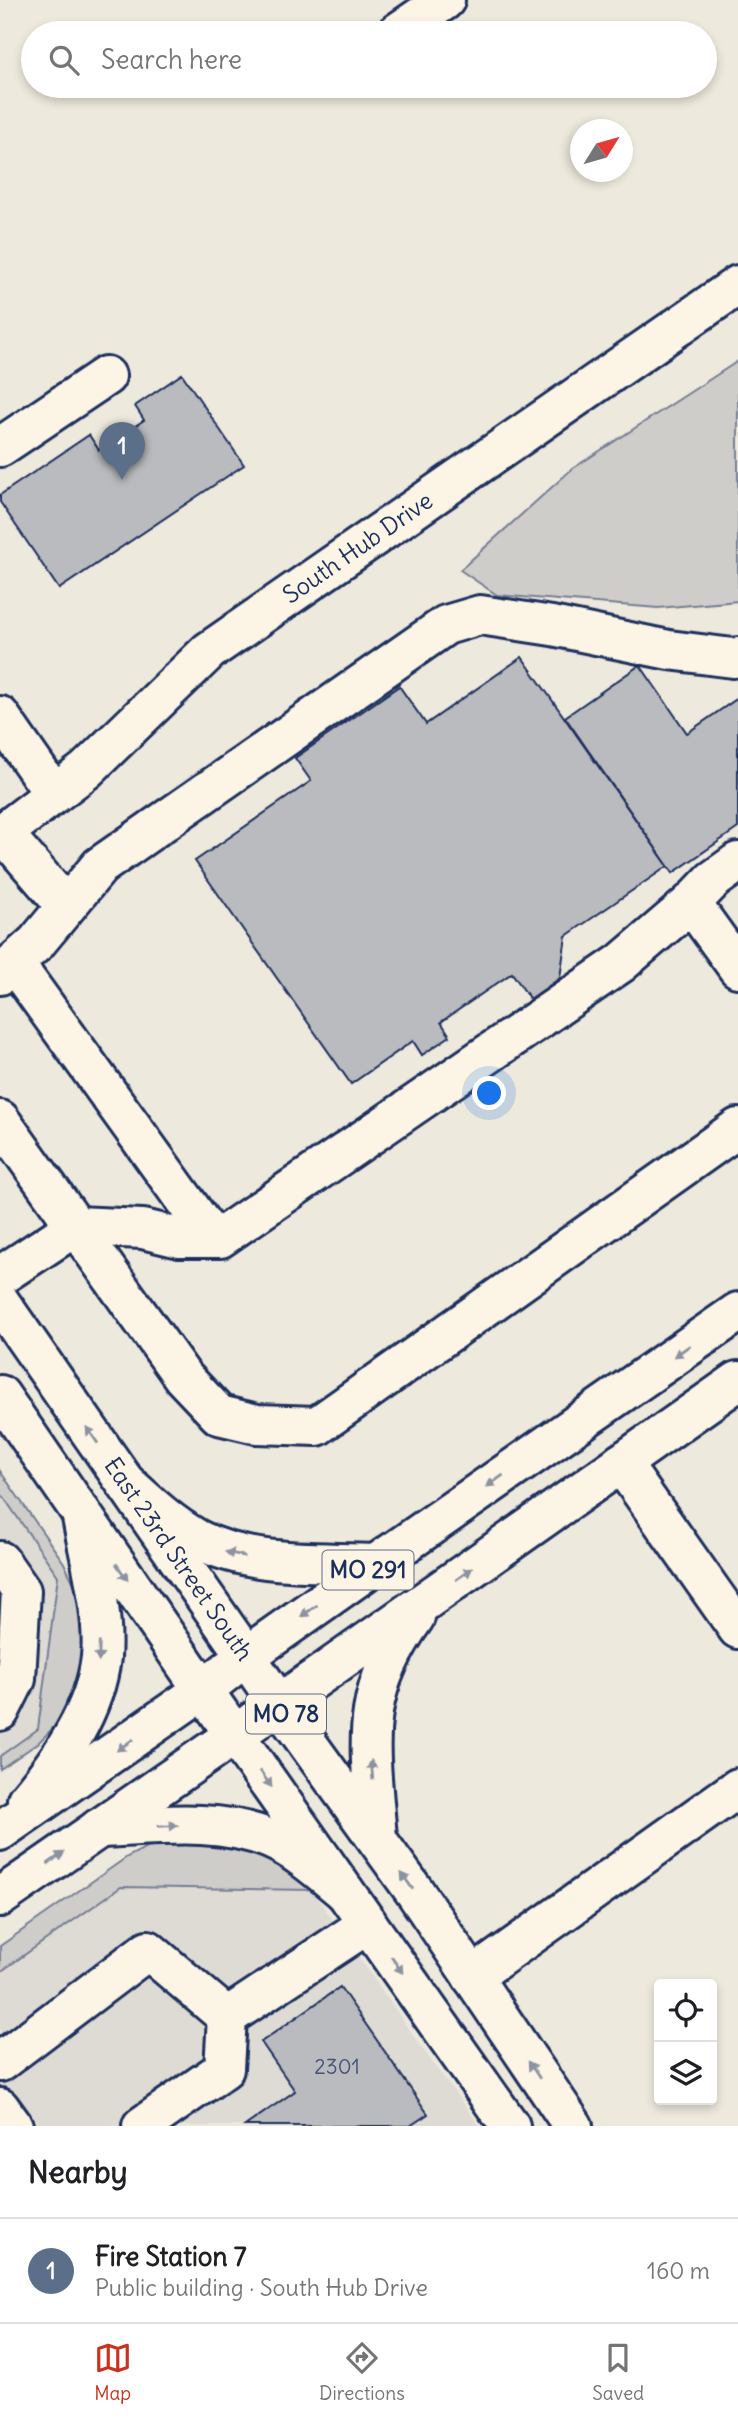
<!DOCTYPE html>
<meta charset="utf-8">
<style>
:root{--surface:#fff;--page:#f2f2f2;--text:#202124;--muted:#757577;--line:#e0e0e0;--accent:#c8321e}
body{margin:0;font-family:Delius,sans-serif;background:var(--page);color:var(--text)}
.controls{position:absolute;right:21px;bottom:21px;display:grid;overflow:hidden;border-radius:7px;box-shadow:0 4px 10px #0003}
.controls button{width:63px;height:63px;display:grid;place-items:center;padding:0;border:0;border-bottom:2px solid var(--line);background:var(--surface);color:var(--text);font:35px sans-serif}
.compass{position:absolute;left:570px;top:119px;width:63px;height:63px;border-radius:50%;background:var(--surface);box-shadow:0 4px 10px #0003;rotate:53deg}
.you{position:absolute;left:490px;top:1094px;width:24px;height:24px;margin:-18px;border:5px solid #fff;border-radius:50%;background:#1a73e8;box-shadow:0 0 0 10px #1a73e833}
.badge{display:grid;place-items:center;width:46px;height:46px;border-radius:50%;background:var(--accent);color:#fff;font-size:23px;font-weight:700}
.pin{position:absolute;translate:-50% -58px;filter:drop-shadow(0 2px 4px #0008)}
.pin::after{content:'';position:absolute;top:37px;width:24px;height:21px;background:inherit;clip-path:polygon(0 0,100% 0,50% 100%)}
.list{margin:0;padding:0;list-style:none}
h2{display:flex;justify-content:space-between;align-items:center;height:91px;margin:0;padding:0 28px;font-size:30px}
h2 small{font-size:23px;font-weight:400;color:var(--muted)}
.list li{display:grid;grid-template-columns:46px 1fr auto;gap:21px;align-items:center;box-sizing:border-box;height:105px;padding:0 28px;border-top:2px solid var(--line)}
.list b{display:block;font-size:26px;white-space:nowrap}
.list p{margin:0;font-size:23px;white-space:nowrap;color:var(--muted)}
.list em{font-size:23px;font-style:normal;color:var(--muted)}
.icon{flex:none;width:38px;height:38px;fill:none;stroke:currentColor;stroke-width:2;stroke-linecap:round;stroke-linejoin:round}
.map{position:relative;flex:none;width:738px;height:2126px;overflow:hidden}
.search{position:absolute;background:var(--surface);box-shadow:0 4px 10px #0003;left:21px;right:21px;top:21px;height:77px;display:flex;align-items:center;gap:18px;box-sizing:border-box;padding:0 24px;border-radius:38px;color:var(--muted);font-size:26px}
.sheet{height:196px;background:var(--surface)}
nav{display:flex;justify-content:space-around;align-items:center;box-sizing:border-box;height:98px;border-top:2px solid var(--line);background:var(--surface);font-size:19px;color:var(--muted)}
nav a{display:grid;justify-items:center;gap:4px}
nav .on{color:var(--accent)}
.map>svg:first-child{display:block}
.built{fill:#dedbd4}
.green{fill:#cfcdca;stroke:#757e94;stroke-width:2}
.building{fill:#babbbe;stroke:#1b2f5e;stroke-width:2}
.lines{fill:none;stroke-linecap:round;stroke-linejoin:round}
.minor-casing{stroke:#1b2f5e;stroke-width:44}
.major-casing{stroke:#1b2f5e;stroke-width:44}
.highway-casing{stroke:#1b2f5e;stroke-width:44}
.minor{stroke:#fcf5e5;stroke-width:38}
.major{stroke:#fcf5e5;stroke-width:38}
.highway{stroke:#fcf5e5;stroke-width:38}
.oneway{fill:#8c92a2}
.labels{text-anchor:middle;stroke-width:6;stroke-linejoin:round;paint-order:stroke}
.number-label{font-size:21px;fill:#435276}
.shield{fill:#fcf5e5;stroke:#5e6a86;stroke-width:2}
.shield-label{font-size:23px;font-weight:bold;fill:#1b2f5e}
.street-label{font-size:24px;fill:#1b2f5e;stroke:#fcf5e5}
</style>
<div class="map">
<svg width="738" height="2126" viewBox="0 0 738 2126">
<rect width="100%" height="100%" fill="#eee9dd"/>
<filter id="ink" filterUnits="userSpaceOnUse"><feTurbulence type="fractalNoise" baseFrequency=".0143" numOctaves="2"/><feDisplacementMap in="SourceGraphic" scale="14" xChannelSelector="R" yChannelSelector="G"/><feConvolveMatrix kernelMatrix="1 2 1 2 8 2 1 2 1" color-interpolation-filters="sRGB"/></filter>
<g filter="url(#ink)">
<!-- built -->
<g class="built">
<polygon points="0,1492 58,1576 38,1729 0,1756"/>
<polygon points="120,1887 312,1890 437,2069 480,2126 0,2126 0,1972"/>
</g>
<!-- green -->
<g class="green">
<polygon points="738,361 738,601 658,608 497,595 460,570 572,469"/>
<polygon points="0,1471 64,1563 80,1596 87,1626 76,1692 55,1726 38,1743 0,1769 0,1756 38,1729 58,1576 0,1492"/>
<polygon points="196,1837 276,1857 312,1890 121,1887 0,1972 0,1946 127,1857 151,1845"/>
</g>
<!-- building -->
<g class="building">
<polygon points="182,374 244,465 59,589 0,502 0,495 89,435 99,450 144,420 135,406"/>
<polygon points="522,657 668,866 566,936 560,978 530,999 512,973 441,1022 450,1036 422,1055 413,1041 351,1084 195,861 311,781 295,758 399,686 426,724"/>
<polygon points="640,665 687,733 738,698 738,828 673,873 565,717"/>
<polygon points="340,1987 428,2114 410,2126 245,2126 295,2091 261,2042"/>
</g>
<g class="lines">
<!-- minor casing -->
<g class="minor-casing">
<g id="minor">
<polyline points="397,33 445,0"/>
<polyline points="0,447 106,376"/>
<polyline points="0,716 54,794"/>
<polyline points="3,833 66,906"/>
<path id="s1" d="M0,835L86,770L209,651L738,285"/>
<polyline points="738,862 713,880 691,903 738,968"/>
<polyline points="14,963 212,1238"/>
<polyline points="0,975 36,943 100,866 446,625 480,615 552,626 669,650 733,658 738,657"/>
<polyline points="0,1120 183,1377 219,1415 257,1424 317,1426 738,1128"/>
<polyline points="0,1276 76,1226 143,1229 180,1238 220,1238 621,963 691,903"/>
<polyline points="621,1463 738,1629"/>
<polyline points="0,1561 21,1591 16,1679 0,1711"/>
<polyline points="472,1977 738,1788"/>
<polyline points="0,2062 148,1950 227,2017"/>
<polyline points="0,2108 13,2126"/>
<polyline points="142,2126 224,2069 227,2017 368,1924"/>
</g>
</g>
<!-- major casing -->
<g class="major-casing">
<g id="major">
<path id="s2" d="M0,1302L279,1704L415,1892L573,2126"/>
<polyline points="0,1395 203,1690 510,2126"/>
</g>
</g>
<!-- highway casing -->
<g class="highway-casing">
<g id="highway">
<path d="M125,1482C147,1502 170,1524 197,1539C251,1567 317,1561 376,1564"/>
<path d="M27,1800C61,1759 95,1711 101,1657C105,1612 89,1557 81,1512"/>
<path d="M99,1828C156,1826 217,1817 270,1839C298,1851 322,1873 345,1892"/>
<polyline points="0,1831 203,1690 246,1656 376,1564 738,1312"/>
<path d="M377,1838C370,1746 357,1697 415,1617"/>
<polyline points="0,1897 279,1704 738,1381"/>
</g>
</g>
<!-- minor -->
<use href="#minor" class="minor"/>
<!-- major -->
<use href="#major" class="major"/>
<!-- highway -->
<use href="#highway" class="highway"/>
</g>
<!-- one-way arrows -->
<defs><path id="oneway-solid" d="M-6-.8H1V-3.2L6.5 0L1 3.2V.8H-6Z" transform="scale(1.75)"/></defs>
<g class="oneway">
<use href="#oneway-solid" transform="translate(682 1351) rotate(145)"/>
<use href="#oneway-solid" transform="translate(92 1435) rotate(-125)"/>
<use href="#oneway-solid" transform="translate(495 1481) rotate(145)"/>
<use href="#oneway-solid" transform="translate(235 1554) rotate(-167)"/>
<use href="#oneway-solid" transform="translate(122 1572) rotate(55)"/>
<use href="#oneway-solid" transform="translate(464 1574) rotate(-35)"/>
<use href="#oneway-solid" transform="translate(309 1611) rotate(145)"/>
<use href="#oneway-solid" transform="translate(99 1652) rotate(92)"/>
<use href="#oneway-solid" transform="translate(125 1745) rotate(145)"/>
<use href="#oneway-solid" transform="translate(372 1770) rotate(-95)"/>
<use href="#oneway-solid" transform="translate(266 1779) rotate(55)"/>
<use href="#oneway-solid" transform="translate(168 1826) rotate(-2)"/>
<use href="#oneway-solid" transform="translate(56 1858) rotate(-35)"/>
<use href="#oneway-solid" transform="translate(407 1881) rotate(-125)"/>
<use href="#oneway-solid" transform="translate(397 1965) rotate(55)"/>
<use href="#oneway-solid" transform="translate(534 2070) rotate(-124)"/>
</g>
</g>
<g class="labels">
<!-- number labels -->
<g class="number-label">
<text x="337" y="2074">2301</text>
</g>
<!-- shield labels -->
<g class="shield">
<rect x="322.5" y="1550.5" width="91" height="39" rx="5"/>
<rect x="246" y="1694.5" width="80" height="39" rx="5"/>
</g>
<g class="shield-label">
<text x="368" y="1578">MO 291</text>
<text x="286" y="1722">MO 78</text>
</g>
<!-- street labels -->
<g class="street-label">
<text dy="8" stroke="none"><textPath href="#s1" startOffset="460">South Hub Drive</textPath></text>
<text dy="8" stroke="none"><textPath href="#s2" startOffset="313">East 23rd Street South</textPath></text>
</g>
</g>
</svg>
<div class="controls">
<button><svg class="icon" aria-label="locate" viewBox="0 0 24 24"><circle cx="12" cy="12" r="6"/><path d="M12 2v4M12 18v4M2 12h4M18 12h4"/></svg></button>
<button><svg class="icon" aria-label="layers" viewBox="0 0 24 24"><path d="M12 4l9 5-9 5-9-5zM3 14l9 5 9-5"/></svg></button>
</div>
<svg class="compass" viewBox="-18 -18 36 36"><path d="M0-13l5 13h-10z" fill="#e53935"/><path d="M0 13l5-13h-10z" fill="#757577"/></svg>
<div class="you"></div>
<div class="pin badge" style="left:122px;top:480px;background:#5c6f8a">1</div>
<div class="search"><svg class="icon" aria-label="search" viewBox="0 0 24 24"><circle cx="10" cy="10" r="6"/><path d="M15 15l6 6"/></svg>Search here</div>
</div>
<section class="sheet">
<h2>Nearby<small></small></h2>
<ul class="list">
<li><span class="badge" style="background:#5c6f8a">1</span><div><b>Fire Station 7</b><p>Public building · South Hub Drive</p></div><em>160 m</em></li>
</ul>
</section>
<nav>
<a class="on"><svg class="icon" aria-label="map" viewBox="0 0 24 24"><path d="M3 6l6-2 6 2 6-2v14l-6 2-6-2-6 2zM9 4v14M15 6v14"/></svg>Map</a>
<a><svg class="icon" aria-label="directions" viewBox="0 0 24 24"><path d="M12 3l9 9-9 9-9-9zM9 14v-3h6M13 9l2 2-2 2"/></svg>Directions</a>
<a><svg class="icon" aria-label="saved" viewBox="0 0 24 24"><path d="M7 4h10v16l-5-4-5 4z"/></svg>Saved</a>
</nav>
